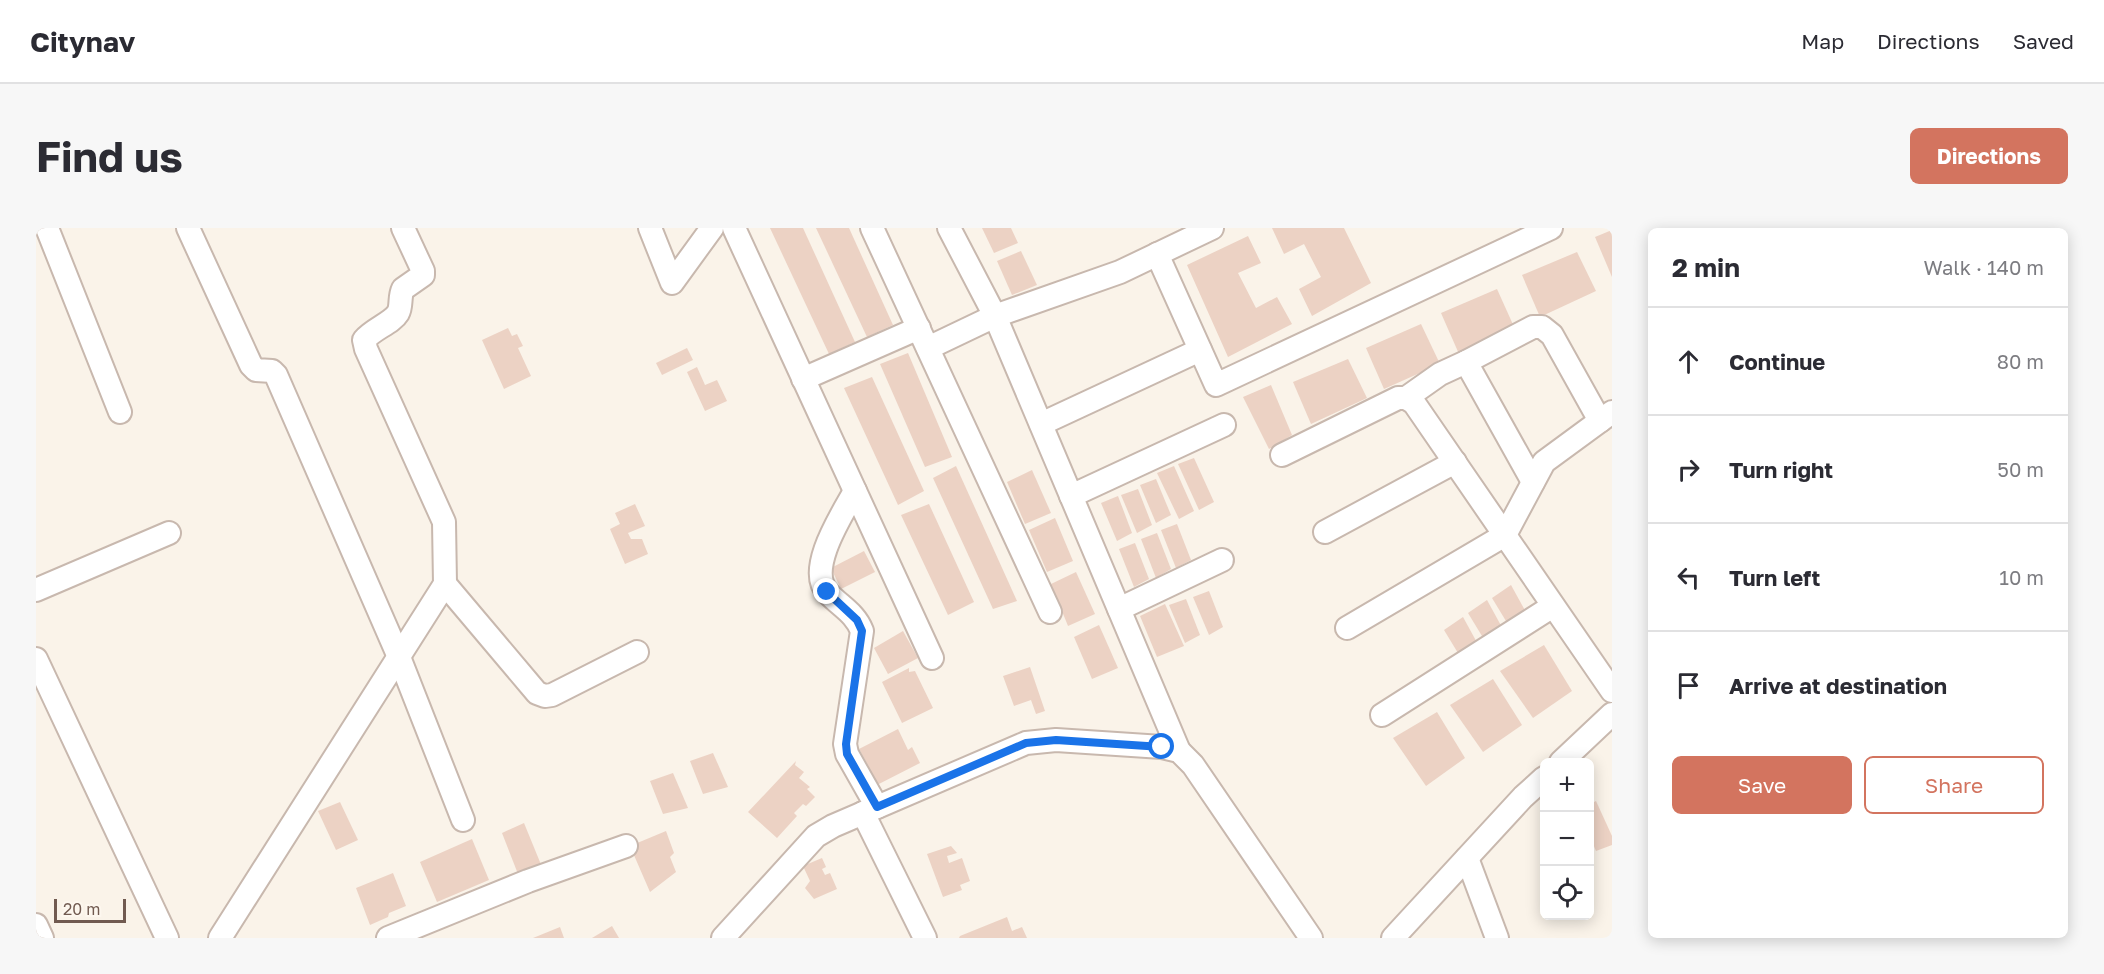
<!DOCTYPE html>
<meta charset="utf-8">
<style>
:root{--surface:#fff;--page:#f7f7f7;--text:#2b2b33;--muted:#7c7c81;--line:#e1e1e2;--accent:#d3745f}
body{margin:0;font-family:"Golos Text",sans-serif;background:var(--page);color:var(--text)}
.controls{position:absolute;right:18px;bottom:18px;display:grid;overflow:hidden;border-radius:9px;box-shadow:0 3px 15px #0003}
.controls button{width:54px;height:54px;display:grid;place-items:center;padding:0;border:0;border-bottom:2px solid var(--line);background:var(--surface);color:var(--text);font:30px sans-serif}
.scale{position:absolute;left:18px;bottom:15px;width:72px;box-sizing:border-box;padding-left:6px;border:3px solid #715a50;border-top:0;font-size:16px;line-height:21px;white-space:nowrap;color:#715a50;-webkit-text-stroke:4px #fdf7ef;paint-order:stroke}
.stop{position:absolute;width:18px;height:18px;margin:-14px;border:4px solid #1a73e8;border-radius:50%;background:#fff}
.stop.end{background:#1a73e8;border-color:#fff;box-shadow:0 2px 6px #0008}
.list{margin:0;padding:0;list-style:none}
h2{display:flex;justify-content:space-between;align-items:center;height:78px;margin:0;padding:0 24px;font-size:26px}
h2 small{font-size:20px;font-weight:400;color:var(--muted)}
.list li{display:grid;grid-template-columns:39px 1fr auto;gap:18px;align-items:center;box-sizing:border-box;height:108px;padding:0 24px;border-top:2px solid var(--line)}
.list b{display:block;font-size:22px;white-space:nowrap}
.list em{font-size:20px;font-style:normal;color:var(--muted)}
.actions{display:flex;gap:12px;padding:18px 24px}
.actions a{flex:1;padding:14px 0;border:2px solid var(--accent);border-radius:9px;text-align:center;font-size:21px;color:var(--accent)}
.actions .main{background:var(--accent);color:#fff}
.icon{flex:none;width:33px;height:33px;fill:none;stroke:currentColor;stroke-width:2;stroke-linecap:round;stroke-linejoin:round}
.map{position:relative;flex:none;width:1576px;height:710px;overflow:hidden;border-radius:9px}
header{display:flex;align-items:center;gap:36px;box-sizing:border-box;height:84px;padding:0 30px;background:var(--surface);border-bottom:2px solid var(--line)}
header strong{font-size:28px}
nav{display:flex;gap:33px;margin-inline-start:auto;font-size:21px}
.intro{display:flex;align-items:center;justify-content:space-between;box-sizing:border-box;height:144px;padding:0 36px}
h1{margin:0;font-size:42px}
.button{padding:15px 27px;border-radius:9px;background:var(--accent);color:#fff;font-size:21px;font-weight:700}
main{display:flex;gap:36px;padding:0 36px}
aside{flex:1;background:var(--surface);border-radius:9px;box-shadow:0 3px 15px #0003}
.map>svg:first-child{display:block}
.building{fill:#ecd2c4}
.lines{fill:none;stroke-linecap:round;stroke-linejoin:round}
.minor-casing{stroke:#c8b8ae;stroke-width:26}
.minor{stroke:#fff;stroke-width:22}
.route{stroke:#1a73e8;stroke-width:8}
</style>
<header>
<strong>Citynav</strong>
<nav><a>Map</a><a>Directions</a><a>Saved</a></nav>
</header>
<div class="intro"><h1>Find us</h1><a class="button">Directions</a></div>
<main>
<div class="map">
<svg width="1576" height="710" viewBox="0 0 1576 710">
<rect width="100%" height="100%" fill="#faf3e9"/>
<!-- building -->
<g class="building">
<polygon points="734,0 767,0 819,114 793,126"/>
<polygon points="780,0 813,0 857,97 831,109"/>
<polygon points="946,0 975,0 982,15 958,25"/>
<polygon points="1236,0 1308,0 1335,55 1276,88 1263,61 1285,49 1268,16 1248,26"/>
<polygon points="1576,2 1576,49 1559,9"/>
<polygon points="1212,8 1225,35 1202,45 1220,80 1241,69 1256,96 1192,129 1151,37"/>
<polygon points="985,23 1001,57 976,67 961,33"/>
<polygon points="1541,24 1560,63 1504,89 1486,47"/>
<polygon points="1461,61 1479,101 1423,126 1405,85"/>
<polygon points="1385,96 1404,136 1348,161 1330,120"/>
<polygon points="472,100 476,108 481,106 487,118 482,120 495,148 468,161 446,112"/>
<polygon points="651,120 657,132 626,147 620,135"/>
<polygon points="872,125 916,229 889,239 844,136"/>
<polygon points="1312,131 1331,170 1275,196 1257,154"/>
<polygon points="661,139 669,157 681,152 691,173 669,183 651,144"/>
<polygon points="836,149 888,263 862,277 808,160"/>
<polygon points="1235,157 1256,207 1233,221 1207,169"/>
<polygon points="1158,230 1178,274 1163,282 1142,236"/>
<polygon points="920,238 981,373 957,381 897,250"/>
<polygon points="1138,238 1158,283 1143,291 1121,245"/>
<polygon points="996,242 1015,285 989,296 971,254"/>
<polygon points="1120,251 1135,287 1120,295 1104,257"/>
<polygon points="1102,261 1116,297 1101,305 1085,267"/>
<polygon points="1082,268 1096,305 1081,313 1065,275"/>
<polygon points="599,276 609,298 592,305 595,311 606,311 612,326 589,336 574,301 584,296 579,285"/>
<polygon points="893,276 938,374 912,387 865,287"/>
<polygon points="1019,290 1037,333 1011,344 993,302"/>
<polygon points="1141,296 1155,332 1140,340 1125,302"/>
<polygon points="1121,305 1135,341 1120,350 1105,311"/>
<polygon points="1099,315 1113,351 1098,359 1083,321"/>
<polygon points="828,323 839,344 805,361 795,340"/>
<polygon points="1040,344 1059,386 1032,398 1015,356"/>
<polygon points="1475,357 1492,388 1473,398 1456,370"/>
<polygon points="1173,363 1187,399 1173,407 1157,369"/>
<polygon points="1150,371 1164,407 1149,415 1133,377"/>
<polygon points="1451,372 1468,403 1449,413 1432,385"/>
<polygon points="1129,376 1148,418 1121,429 1104,388"/>
<polygon points="1427,389 1444,420 1425,430 1408,402"/>
<polygon points="1063,397 1082,440 1056,451 1038,409"/>
<polygon points="867,403 882,430 852,446 838,420"/>
<polygon points="1508,417 1536,463 1497,490 1464,443"/>
<polygon points="994,439 1009,483 1000,486 995,472 978,478 967,448"/>
<polygon points="873,440 873,444 879,443 897,480 866,495 846,454"/>
<polygon points="1457,451 1486,497 1447,524 1414,477"/>
<polygon points="1401,484 1429,530 1390,558 1357,510"/>
<polygon points="862,501 872,522 876,519 884,535 837,559 827,542 833,539 823,521"/>
<polygon points="677,525 692,559 667,566 654,533"/>
<polygon points="760,533 759,537 768,544 763,550 774,559 771,561 779,569 770,578 767,576 758,585 761,588 741,610 712,584"/>
<polygon points="637,545 652,580 627,586 614,553"/>
<polygon points="1560,573 1576,608 1576,617 1560,623 1554,609 1554,576"/>
<polygon points="304,574 322,612 300,622 282,583"/>
<polygon points="488,595 506,639 482,646 466,605"/>
<polygon points="630,603 638,625 634,629 640,644 614,664 594,618"/>
<polygon points="436,611 453,652 401,674 384,634"/>
<polygon points="915,618 921,625 911,628 913,635 926,630 934,653 924,657 926,662 907,669 891,626"/>
<polygon points="786,630 790,639 786,641 789,647 794,645 801,661 778,671 769,660 774,653 767,638"/>
<polygon points="357,645 370,678 353,685 352,689 334,697 320,660"/>
<polygon points="971,689 976,703 986,699 991,710 923,710 924,708"/>
<polygon points="576,698 583,710 556,710"/>
<polygon points="524,699 528,710 497,710"/>
</g>
<g class="lines">
<!-- minor casing -->
<g class="minor-casing">
<g id="minor">
<polyline points="11,0 84,184"/>
<polyline points="152,0 215,137 220,142 236,143 240,147 363,429 427,592"/>
<polyline points="614,0 636,55 676,0"/>
<polyline points="698,0 896,430"/>
<polyline points="836,0 1014,384"/>
<polyline points="913,0 959,88 1143,523"/>
<polyline points="1121,26 1180,157 1515,0"/>
<polyline points="892,120 959,88 1084,44 1176,0"/>
<polyline points="1430,134 1497,254"/>
<polyline points="767,151 883,100"/>
<polyline points="1370,170 1404,146 1430,134 1497,99 1506,99 1516,107 1564,193"/>
<polyline points="1005,196 1164,122"/>
<polyline points="1246,227 1362,170 1370,170 1378,175 1576,463"/>
<path d="M819,263C807,285 769,342 792,365C805,379 819,385 826,403L809,516L811,526L841,579"/>
<polyline points="1035,268 1188,197"/>
<polyline points="1289,304 1419,234"/>
<polyline points="409,356 501,465 509,468 516,467 601,424"/>
<polyline points="0,362 133,305"/>
<polyline points="1083,381 1186,332"/>
<polyline points="1311,400 1469,307 1508,234 1576,184"/>
<polyline points="0,431 131,710"/>
<polyline points="1346,487 1517,378"/>
<polyline points="1525,534 1576,486"/>
<polyline points="827,585 889,710"/>
<polyline points="1431,630 1461,710"/>
<polyline points="0,697 6,710"/>
<path d="M184,710L409,356L408,294L330,121L328,112C337,101 356,95 362,85C366,78 363,69 367,61L387,47V43L367,0"/>
<polyline points="352,710 492,653 590,618"/>
<polyline points="687,710 780,608 797,598 990,515 1020,512 1126,519 1143,523 1157,537 1275,710"/>
<polyline points="1357,710 1487,569 1508,550"/>
</g>
</g>
<!-- minor -->
<use href="#minor" class="minor"/>
</g>
<g class="lines">
<!-- route -->
<polyline class="route" points="791,364 821,392 826,403 810,516 811,526 841,579 990,515 1020,512 1126,519"/>
</g>
</svg>
<div class="controls">
<button>+</button>
<button>−</button>
<button><svg class="icon" aria-label="locate" viewBox="0 0 24 24"><circle cx="12" cy="12" r="6"/><path d="M12 2v4M12 18v4M2 12h4M18 12h4"/></svg></button>
</div>
<div class="scale">20 m</div>
<div class="stop" style="left:1126px;top:519px"></div>
<div class="stop end" style="left:791px;top:364px"></div>
</div>
<aside>
<h2>2 min<small>Walk · 140 m</small></h2>
<ul class="list">
<li><svg class="icon" aria-label="ahead" viewBox="0 0 24 24"><path d="M12 20V5M6 11l6-6 6 6"/></svg><div><b>Continue</b></div><em>80 m</em></li>
<li><svg class="icon" aria-label="right" viewBox="0 0 24 24"><path d="M7 20v-9h11M14 6l5 5-5 5"/></svg><div><b>Turn right</b></div><em>50 m</em></li>
<li><svg class="icon" aria-label="left" viewBox="0 0 24 24"><path d="M17 20v-9H6M10 6l-5 5 5 5"/></svg><div><b>Turn left</b></div><em>10 m</em></li>
<li><svg class="icon" aria-label="arrive" viewBox="0 0 24 24"><path d="M6 21V4h12l-3 4 3 4H6"/></svg><div><b>Arrive at destination</b></div></li>
</ul>
<div class="actions"><a class="main">Save</a><a>Share</a></div>
</aside>
</main>
